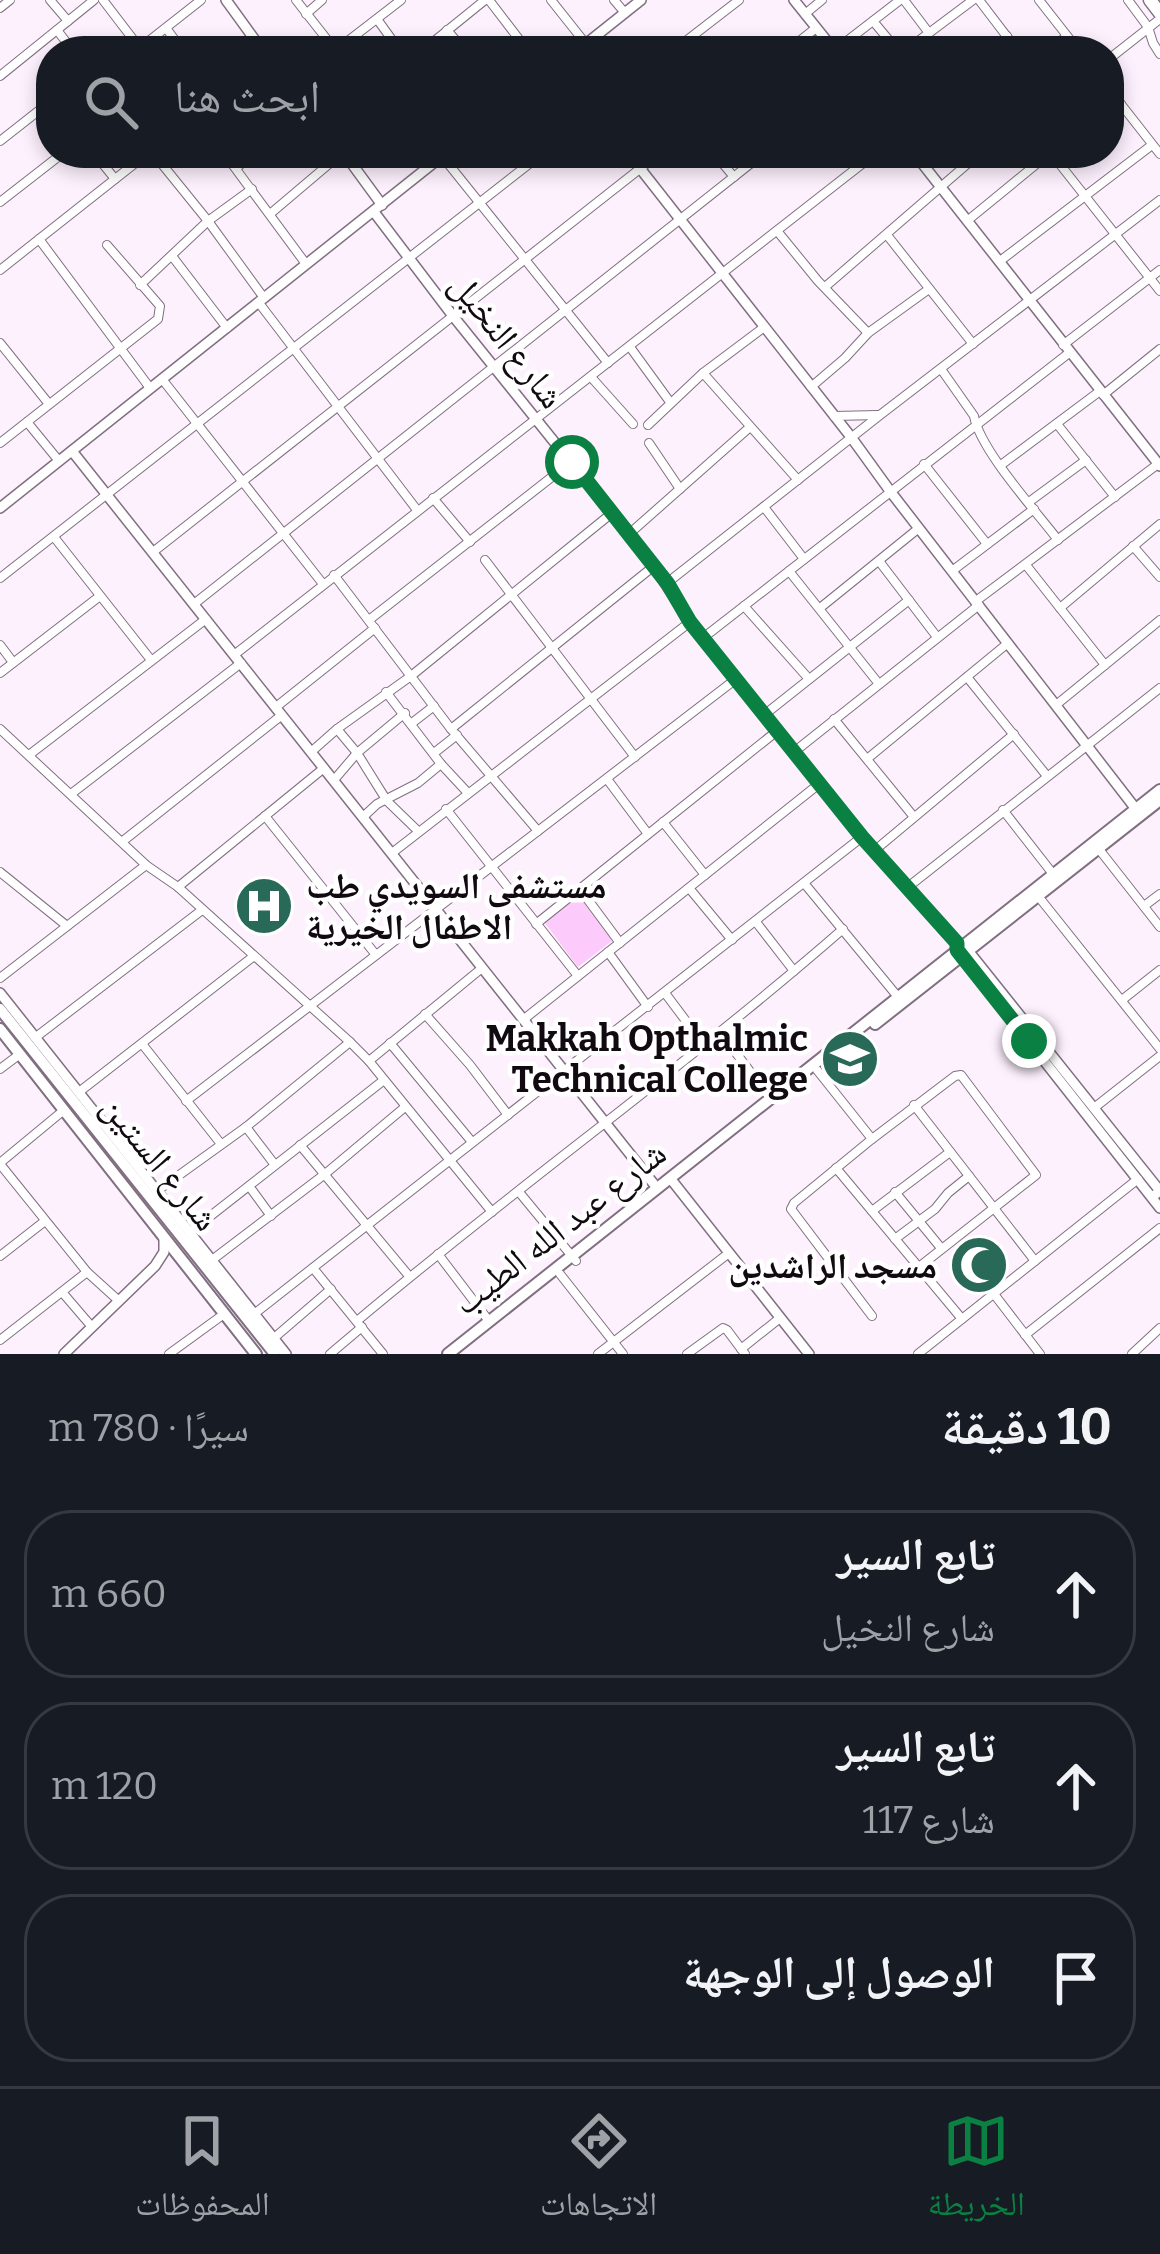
<!DOCTYPE html>
<html lang="ar">
<meta charset="utf-8">
<style>
:root{--surface:#171b24;--page:#242831;--text:#f1f3f6;--muted:#9ea1a6;--line:#363941;--accent:#0b8043}
body{margin:0;font-family:Bitter,"Noto Naskh Arabic",serif;background:var(--page);color:var(--text);direction:rtl}
.stop{position:absolute;width:36px;height:36px;margin:-27px;border:9px solid #0b8043;border-radius:50%;background:#fff}
.stop.end{background:#0b8043;border-color:#fff;box-shadow:0 3px 12px #0008}
.list{margin:0;padding:0;list-style:none}
h2{display:flex;justify-content:space-between;align-items:center;height:156px;margin:0;padding:0 48px;font-size:51px}
h2 small{font-size:39px;font-weight:400;color:var(--muted)}
.list li{display:grid;grid-template-columns:78px 1fr auto;gap:36px;align-items:center;box-sizing:border-box;height:168px;margin:0 24px 24px;padding:0 24px;border:3px solid var(--line);border-radius:48px}
.list b{display:block;font-size:45px;white-space:nowrap}
.list p{margin:0;font-size:39px;white-space:nowrap;color:var(--muted)}
.list em{font-size:39px;font-style:normal;color:var(--muted)}
.icon{flex:none;width:66px;height:66px;fill:none;stroke:currentColor;stroke-width:2;stroke-linecap:round;stroke-linejoin:round}
.map{position:relative;flex:none;width:1160px;height:1354px;overflow:hidden;direction:ltr}
.search{position:absolute;background:var(--surface);box-shadow:0 6px 18px #0003;left:36px;right:36px;top:36px;height:132px;display:flex;align-items:center;gap:30px;box-sizing:border-box;padding:0 42px;border-radius:48px;color:var(--muted);font-size:45px}
.sheet{height:732px;background:var(--surface)}
nav{display:flex;justify-content:space-around;align-items:center;box-sizing:border-box;height:168px;border-top:3px solid var(--line);background:var(--surface);font-size:33px;color:var(--muted)}
nav a{display:grid;justify-items:center;gap:6px}
nav .on{color:var(--accent)}
.map>svg:first-child{display:block}
.green{fill:#fccafb}
.lines{fill:none;stroke-linecap:round;stroke-linejoin:round}
.minor-casing{stroke:#816f81;stroke-width:10}
.tertiary-casing{stroke:#816f81;stroke-width:12}
.secondary-casing{stroke:#816f81;stroke-width:14}
.primary-casing{stroke:#816f81;stroke-width:15}
.minor{stroke:#fff;stroke-width:8}
.tertiary{stroke:#fff;stroke-width:9}
.secondary{stroke:#fff;stroke-width:10}
.primary{stroke:#fff;stroke-width:12}
.route{stroke:#0b8043;stroke-width:15}
.labels{text-anchor:middle;stroke-width:9;stroke-linejoin:round;paint-order:stroke}
.street-label{font-size:36px;fill:#110a10;stroke:#fff}
.poi-label{font-size:36px;font-weight:bold;fill:#110a10;stroke:#fff;text-anchor:end}
</style>
<div class="map">
<svg width="1160" height="1354" viewBox="0 0 1160 1354">
<rect width="100%" height="100%" fill="#fdf1fd"/>
<!-- green -->
<polygon class="green" points="579,896 613,940 578,967 545,923"/>
<g class="lines">
<!-- minor casing -->
<g class="minor-casing">
<g id="minor">
<polyline points="50,0 68,21"/>
<polyline points="103,0 142,51"/>
<polyline points="296,0 336,51"/>
<polyline points="489,0 528,51"/>
<polyline points="551,0 586,44"/>
<polyline points="614,0 625,13"/>
<polyline points="904,0 929,33"/>
<polyline points="979,0 1018,51"/>
<polyline points="1039,0 1079,51"/>
<polyline points="1128,0 1148,27 1153,43 1160,54"/>
<polyline points="0,8 10,0"/>
<polyline points="306,14 322,0"/>
<polyline points="805,14 822,0"/>
<polyline points="377,19 400,51"/>
<polyline points="873,21 898,51"/>
<polyline points="166,28 183,51"/>
<polyline points="57,30 73,51"/>
<polyline points="447,30 465,51"/>
<polyline points="140,48 201,0"/>
<polyline points="234,51 252,36"/>
<polyline points="335,51 401,0"/>
<polyline points="422,51 485,0"/>
<polyline points="673,51 739,0"/>
<polyline points="787,51 816,28"/>
<polyline points="834,51 900,0"/>
<polyline points="905,51 973,0"/>
<polyline points="990,51 1007,36"/>
<polyline points="1048,51 1067,36"/>
<polyline points="1109,59 1160,19"/>
<polyline points="0,76 94,0"/>
<polyline points="1109,89 1160,154"/>
<polyline points="1109,111 1121,104"/>
<polyline points="0,141 51,101"/>
<polyline points="94,153 115,179"/>
<polyline points="153,153 208,221 264,298"/>
<polyline points="224,153 306,264"/>
<polyline points="415,153 427,168"/>
<polyline points="714,153 734,177"/>
<polyline points="1051,153 1160,291"/>
<polyline points="442,156 608,363"/>
<polyline points="236,168 255,153"/>
<polyline points="0,202 63,153"/>
<polyline points="270,214 342,153"/>
<polyline points="967,221 1050,153"/>
<polyline points="778,232 818,281 868,333"/>
<polyline points="887,235 973,344"/>
<polyline points="39,239 150,388"/>
<polyline points="172,256 227,328"/>
<polyline points="1000,261 1152,145"/>
<polyline points="0,270 148,153"/>
<polyline points="140,285 208,221 252,189"/>
<polyline points="825,287 980,153"/>
<polyline points="259,303 417,510"/>
<polyline points="0,343 49,404"/>
<polyline points="1063,345 1160,270"/>
<polyline points="630,347 670,402"/>
<path d="M941,369L974,416C980,450 1036,511 1058,540"/>
<polyline points="703,373 798,480"/>
<polyline points="591,377 633,424"/>
<polyline points="162,379 323,584"/>
<polyline points="811,387 845,358 868,333 929,289"/>
<polyline points="1103,395 1160,349"/>
<polyline points="834,416 878,415"/>
<polyline points="27,422 59,461"/>
<polyline points="1057,424 1115,497"/>
<polyline points="648,425 703,373 763,328"/>
<polyline points="0,443 158,319 160,306 107,245"/>
<polyline points="649,443 680,489"/>
<polyline points="924,464 987,544"/>
<polyline points="1001,465 1100,391"/>
<polyline points="433,498 470,542"/>
<polyline points="1029,502 1086,460"/>
<polyline points="764,507 804,559"/>
<polyline points="629,534 750,427"/>
<polyline points="54,537 151,660"/>
<polyline points="1133,546 1160,577"/>
<polyline points="153,552 660,153"/>
<polyline points="485,560 635,757"/>
<polyline points="879,561 937,637"/>
<polyline points="1026,565 1105,665"/>
<polyline points="789,571 879,684"/>
<polyline points="952,571 1034,509"/>
<polyline points="334,575 451,729 538,831"/>
<polyline points="0,578 543,153"/>
<polyline points="667,583 880,415 1160,200"/>
<polyline points="976,601 1158,464"/>
<polyline points="194,604 764,153"/>
<polyline points="744,606 809,679"/>
<polyline points="820,608 919,528"/>
<polyline points="1060,608 1160,524"/>
<polyline points="369,620 571,462"/>
<polyline points="703,638 1069,353"/>
<polyline points="0,645 12,661"/>
<polyline points="234,655 876,153"/>
<polyline points="0,673 100,596"/>
<polyline points="967,677 1047,776"/>
<polyline points="386,692 441,764 467,792"/>
<polyline points="1056,705 1160,620"/>
<polyline points="276,707 375,628"/>
<polyline points="764,715 909,600"/>
<polyline points="834,719 914,817"/>
<polyline points="412,723 434,706"/>
<polyline points="0,729 146,865 178,887 350,1042 369,1061 492,1212"/>
<polyline points="337,729 357,753 387,801 418,831"/>
<polyline points="451,729 654,566"/>
<polyline points="311,752 337,729 411,676 612,513"/>
<polyline points="794,752 979,605"/>
<polyline points="434,753 457,735"/>
<polyline points="29,755 206,619"/>
<polyline points="867,759 1008,643"/>
<polyline points="607,779 648,834"/>
<polyline points="334,780 357,753 405,713"/>
<polyline points="71,794 241,663"/>
<polyline points="446,809 578,976"/>
<polyline points="1003,810 1053,874"/>
<polyline points="265,816 376,955"/>
<polyline points="363,817 377,804 418,783 441,764"/>
<polyline points="663,822 705,875"/>
<polyline points="123,841 282,715"/>
<polyline points="1098,848 1160,927"/>
<polyline points="874,851 1014,734"/>
<polyline points="392,853 690,622"/>
<polyline points="0,872 67,926"/>
<polyline points="804,883 898,997"/>
<polyline points="178,887 324,768"/>
<polyline points="908,887 1160,688"/>
<polyline points="689,888 732,940"/>
<polyline points="580,889 620,943"/>
<polyline points="1038,896 1160,1049"/>
<polyline points="1144,906 1160,894"/>
<polyline points="756,922 794,971"/>
<polyline points="536,924 777,731"/>
<polyline points="608,952 648,1007"/>
<polyline points="0,978 146,865"/>
<polyline points="665,993 704,1045"/>
<polyline points="1122,1000 1160,970"/>
<polyline points="425,1014 470,1065 508,1115"/>
<polyline points="523,1020 819,784"/>
<polyline points="721,1033 770,1098"/>
<polyline points="36,1037 202,910"/>
<polyline points="390,1043 472,1142"/>
<polyline points="143,1045 221,1144"/>
<polyline points="369,1061 482,968"/>
<polyline points="0,1069 20,1054"/>
<polyline points="817,1070 872,1139"/>
<polyline points="79,1092 254,956"/>
<polyline points="186,1101 736,679"/>
<polyline points="914,1105 1035,1261"/>
<polyline points="1094,1108 1160,1056"/>
<polyline points="246,1127 275,1165"/>
<polyline points="300,1145 409,1276"/>
<polyline points="0,1163 64,1110"/>
<polyline points="0,1164 87,1272 119,1301"/>
<polyline points="836,1168 962,1319"/>
<polyline points="249,1186 271,1216"/>
<polyline points="157,1191 246,1127 350,1042"/>
<polyline points="519,1192 576,1261"/>
<polyline points="895,1192 941,1248"/>
<polyline points="872,1211 950,1152"/>
<polyline points="190,1232 384,1080"/>
<polyline points="895,1239 935,1209 948,1193 969,1176"/>
<polyline points="438,1254 489,1321"/>
<polyline points="0,1256 45,1221"/>
<polyline points="212,1260 325,1174 405,1107"/>
<polyline points="313,1268 383,1354"/>
<polyline points="560,1274 623,1354"/>
<polyline points="62,1292 92,1327"/>
<polyline points="994,1294 1040,1354"/>
<polyline points="254,1314 862,837"/>
<polyline points="872,1316 791,1209 794,1203 872,1139 955,1076 961,1075 1036,1175 919,1267"/>
<path d="M357,1321C516,1187 686,1066 843,929"/>
<polyline points="1025,1335 1160,1228"/>
<polyline points="274,1338 331,1289"/>
<polyline points="0,1340 87,1272"/>
<polyline points="741,1349 780,1318"/>
<polyline points="169,1354 224,1314"/>
<polyline points="330,1354 362,1327"/>
<polyline points="598,1354 729,1253"/>
<polyline points="687,1354 723,1328 727,1330 745,1354"/>
<polyline points="918,1354 1138,1179"/>
<polyline points="1132,1354 1160,1328"/>
</g>
</g>
<!-- tertiary casing -->
<g class="tertiary-casing">
<g id="tertiary">
<polyline points="226,0 263,51"/>
<polyline points="794,0 835,51"/>
<polyline points="577,51 641,0"/>
<polyline points="344,153 382,205"/>
<polyline points="628,153 851,437 890,491 1139,813"/>
<polyline points="914,153 1160,466"/>
<polyline points="374,212 453,316 654,566 690,622 819,784 874,851 957,943 957,950 1160,1208"/>
<polyline points="72,451 657,1188"/>
<polyline points="0,508 446,153"/>
<polyline points="966,948 1160,1191 1152,1197"/>
<polyline points="0,993 286,1354"/>
<polyline points="670,1178 809,1354"/>
<polyline points="64,1354 155,1266 164,1252 164,1239"/>
</g>
</g>
<!-- secondary casing -->
<g class="secondary-casing">
<g id="secondary">
<polyline points="0,1009 275,1354"/>
<polyline points="875,1024 1160,800"/>
<polyline points="0,1029 256,1354"/>
<polyline points="448,1354 1160,790"/>
</g>
</g>
<!-- primary casing -->
<g class="primary-casing">
<polyline id="primary" points="1150,0 1160,13"/>
</g>
<!-- minor -->
<use href="#minor" class="minor"/>
<!-- tertiary -->
<use href="#tertiary" class="tertiary"/>
<!-- secondary -->
<use href="#secondary" class="secondary"/>
<!-- primary -->
<use href="#primary" class="primary"/>
</g>
<g class="lines">
<!-- route -->
<polyline class="route" points="572,462 668,584 690,622 862,837 957,943 957,950 1029,1041"/>
</g>
<!-- icons -->
<defs>
<g id="hospital-disc" transform="scale(3)"><circle r="9.5" fill="#286958" stroke="#fff"/><path d="M-5-5h3v3.5h4V-5h3V5h-3V1.5h-4V5h-3Z" fill="#fff"/></g>
<g id="university-disc" transform="scale(3)"><circle r="9.5" fill="#286958" stroke="#fff"/><path d="M0-5L7-2L0 1L-7-2ZM-4 1L0 2.5L4 1V4Q0 6-4 4Z" fill="#fff"/></g>
<g id="mosque-disc" transform="scale(3)"><circle r="9.5" fill="#286958" stroke="#fff"/><path d="M3.5-4.9A6 6 0 1 0 3.5 4.9A5 5 0 1 1 3.5-4.9Z" fill="#fff"/></g>
</defs>
<g fill-rule="evenodd">
<use href="#hospital-disc" x="264" y="906"/>
<use href="#university-disc" x="850" y="1059"/>
<use href="#mosque-disc" x="979" y="1265"/>
</g>
<g class="labels">
<!-- street labels -->
<g class="street-label">
<text transform="translate(508 340) rotate(52)" y="13">شارع النخيل</text>
<text transform="translate(161 1162) rotate(51)" y="13">شارع الستين</text>
<text transform="translate(559 1227) rotate(-38)" y="13">شارع عبد الله الطيب</text>
</g>
<!-- poi labels -->
<g class="poi-label">
<text x="306" y="898" text-anchor="start">مستشفى السويدي طب<tspan x="306" dy="41">الاطفال الخيرية</tspan></text>
<text x="808" y="1051">Makkah Opthalmic<tspan x="808" dy="41">Technical College</tspan></text>
<text x="937" y="1278">مسجد الراشدين</text>
</g>
</g>
</svg>
<div class="stop" style="left:572px;top:462px"></div>
<div class="stop end" style="left:1029px;top:1041px"></div>
<div class="search"><svg class="icon" aria-label="search" viewBox="0 0 24 24"><circle cx="10" cy="10" r="6"/><path d="M15 15l6 6"/></svg>ابحث هنا</div>
</div>
<section class="sheet">
<h2>10 دقيقة<small>سيرًا · 780 m</small></h2>
<ul class="list">
<li><svg class="icon" aria-label="ahead" viewBox="0 0 24 24"><path d="M12 20V5M6 11l6-6 6 6"/></svg><div><b>تابع السير</b><p>شارع النخيل</p></div><em>660 m</em></li>
<li><svg class="icon" aria-label="ahead" viewBox="0 0 24 24"><path d="M12 20V5M6 11l6-6 6 6"/></svg><div><b>تابع السير</b><p>شارع 117</p></div><em>120 m</em></li>
<li><svg class="icon" aria-label="arrive" viewBox="0 0 24 24"><path d="M6 21V4h12l-3 4 3 4H6"/></svg><div><b>الوصول إلى الوجهة</b></div></li>
</ul>
</section>
<nav>
<a class="on"><svg class="icon" aria-label="map" viewBox="0 0 24 24"><path d="M3 6l6-2 6 2 6-2v14l-6 2-6-2-6 2zM9 4v14M15 6v14"/></svg>الخريطة</a>
<a><svg class="icon" aria-label="directions" viewBox="0 0 24 24"><path d="M12 3l9 9-9 9-9-9zM9 14v-3h6M13 9l2 2-2 2"/></svg>الاتجاهات</a>
<a><svg class="icon" aria-label="saved" viewBox="0 0 24 24"><path d="M7 4h10v16l-5-4-5 4z"/></svg>المحفوظات</a>
</nav>
